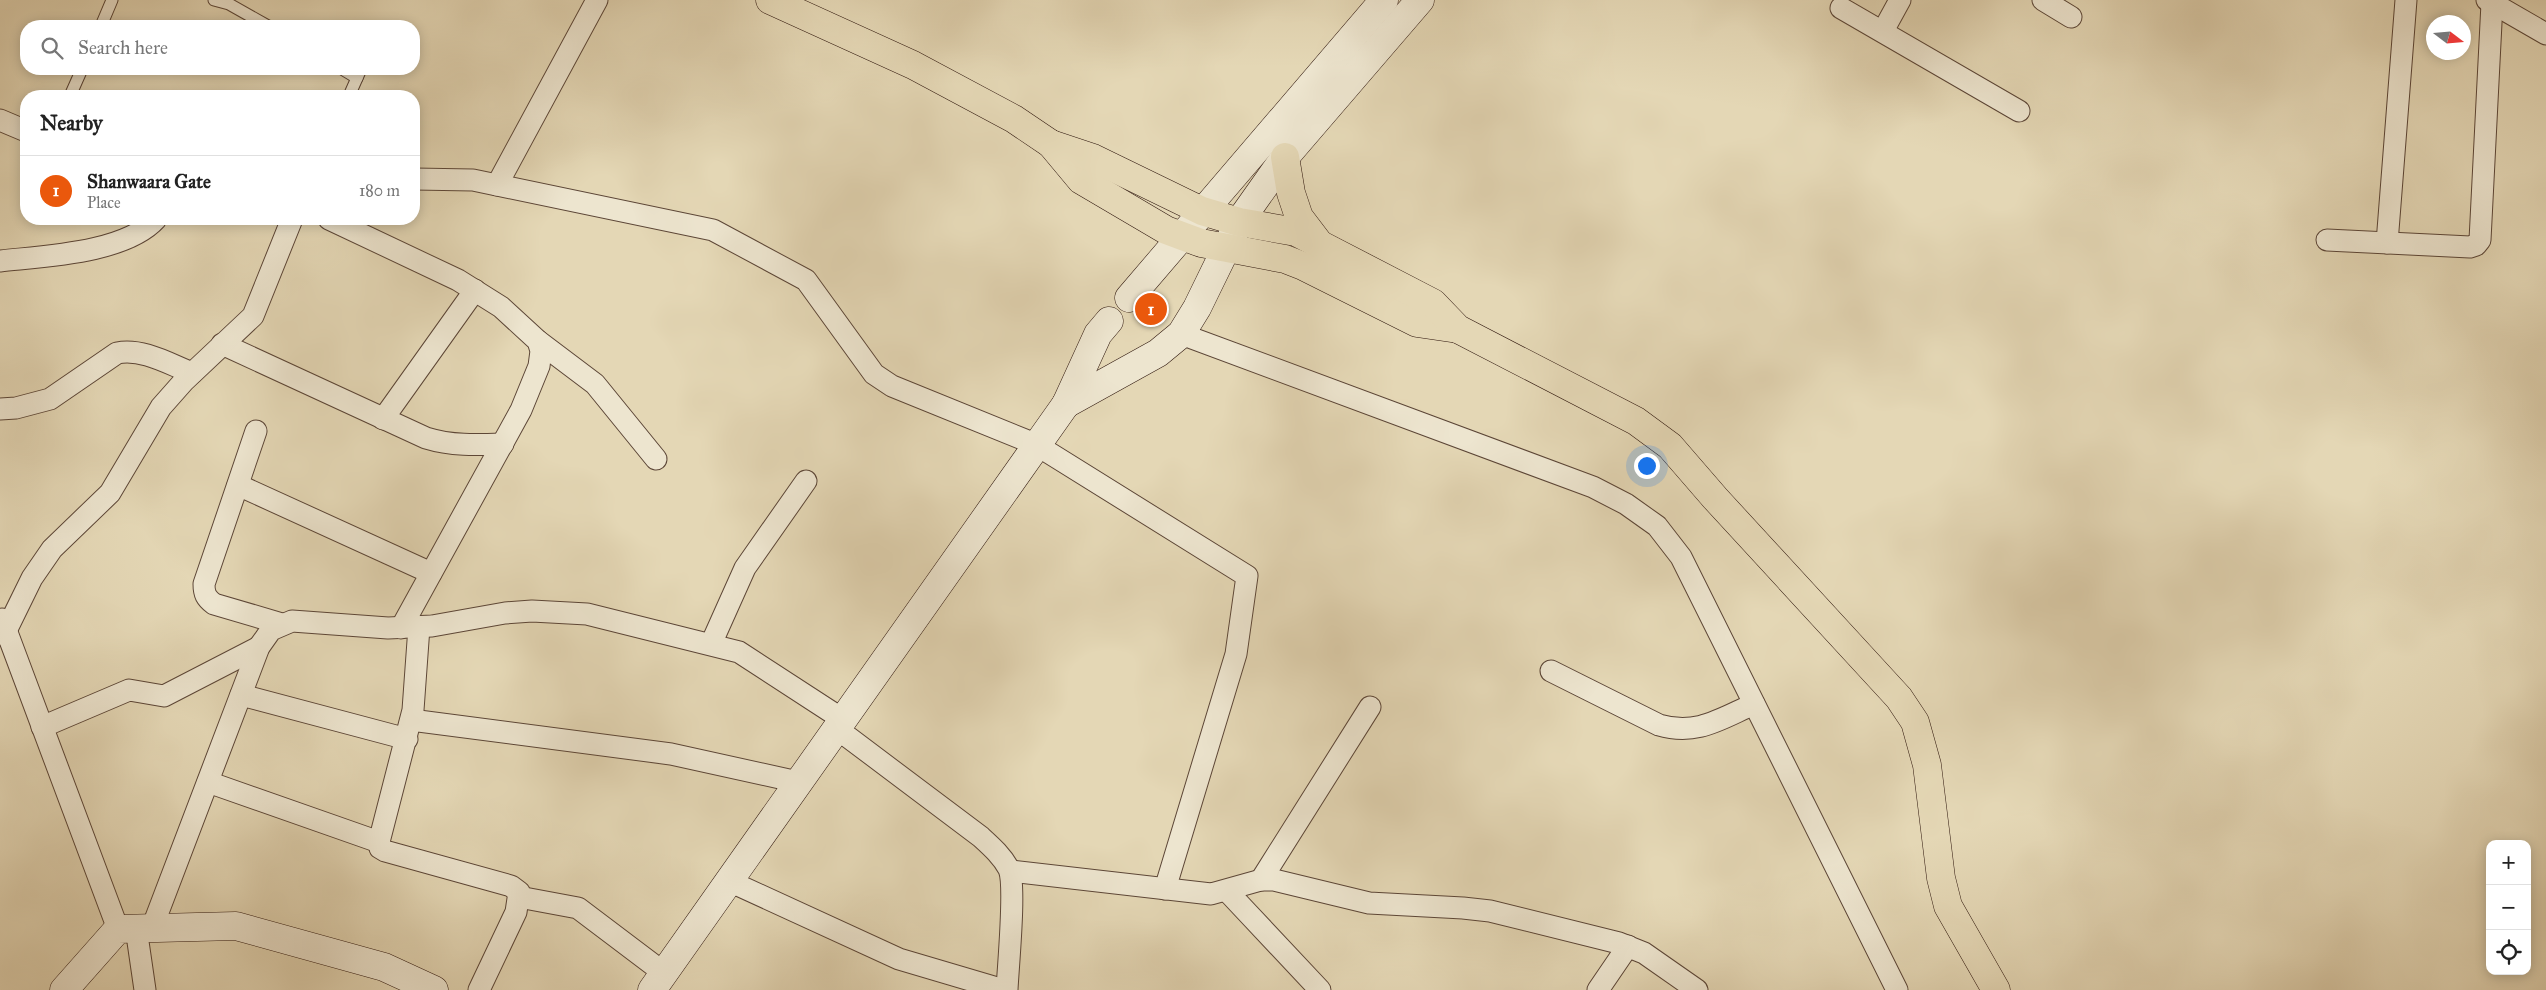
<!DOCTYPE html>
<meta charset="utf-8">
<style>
:root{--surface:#fff;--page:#f6f6f6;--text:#222;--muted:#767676;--line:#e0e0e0;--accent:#ea580c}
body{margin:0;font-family:"IM FELL Great Primer",serif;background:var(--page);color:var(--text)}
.controls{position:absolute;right:15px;bottom:15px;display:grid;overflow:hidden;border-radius:10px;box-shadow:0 2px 12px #0003}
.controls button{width:45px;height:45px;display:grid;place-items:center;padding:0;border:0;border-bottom:1px solid var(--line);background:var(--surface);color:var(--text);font:25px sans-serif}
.compass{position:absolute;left:2426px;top:15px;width:45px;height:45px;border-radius:50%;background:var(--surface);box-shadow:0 2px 12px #0003;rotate:106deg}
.you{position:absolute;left:1646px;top:465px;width:18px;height:18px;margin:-12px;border:4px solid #fff;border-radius:50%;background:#1a73e8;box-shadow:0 0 0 8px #1a73e833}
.badge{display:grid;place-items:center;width:32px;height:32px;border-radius:50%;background:var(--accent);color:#fff;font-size:16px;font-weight:700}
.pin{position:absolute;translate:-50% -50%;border:2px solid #fff;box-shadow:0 1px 5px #0006}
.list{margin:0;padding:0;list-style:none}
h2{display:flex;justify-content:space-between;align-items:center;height:65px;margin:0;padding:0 20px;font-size:21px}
h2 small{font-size:16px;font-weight:400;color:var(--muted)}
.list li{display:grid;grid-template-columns:32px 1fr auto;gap:15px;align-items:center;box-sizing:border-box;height:70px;padding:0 20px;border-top:1px solid var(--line)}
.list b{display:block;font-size:19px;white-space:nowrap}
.list p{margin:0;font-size:16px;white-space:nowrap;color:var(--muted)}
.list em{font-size:16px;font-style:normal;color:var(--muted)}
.icon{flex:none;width:28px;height:28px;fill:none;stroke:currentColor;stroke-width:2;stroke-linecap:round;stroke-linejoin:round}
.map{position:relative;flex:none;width:2546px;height:990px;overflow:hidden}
.search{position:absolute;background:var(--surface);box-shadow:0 2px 12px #0003;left:20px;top:20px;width:400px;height:55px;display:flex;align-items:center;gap:12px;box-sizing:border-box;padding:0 18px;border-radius:20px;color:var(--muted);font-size:19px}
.panel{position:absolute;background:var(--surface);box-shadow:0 2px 12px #0003;left:20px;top:90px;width:400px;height:135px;border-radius:20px}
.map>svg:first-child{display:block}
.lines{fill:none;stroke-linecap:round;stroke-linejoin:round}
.lane-casing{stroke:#5c4637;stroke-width:13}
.street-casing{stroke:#5c4637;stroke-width:23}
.secondary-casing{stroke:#2e160d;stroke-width:29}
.highway-casing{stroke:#2e160d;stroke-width:29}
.lane{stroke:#ede5cf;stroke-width:11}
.street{stroke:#ede5cf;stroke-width:21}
.secondary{stroke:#ede5cf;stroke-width:28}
.highway{stroke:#e4d7b5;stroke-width:28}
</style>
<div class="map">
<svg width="2546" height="990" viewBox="0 0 2546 990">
<rect width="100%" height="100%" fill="#e4d7b5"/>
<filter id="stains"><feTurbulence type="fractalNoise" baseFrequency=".004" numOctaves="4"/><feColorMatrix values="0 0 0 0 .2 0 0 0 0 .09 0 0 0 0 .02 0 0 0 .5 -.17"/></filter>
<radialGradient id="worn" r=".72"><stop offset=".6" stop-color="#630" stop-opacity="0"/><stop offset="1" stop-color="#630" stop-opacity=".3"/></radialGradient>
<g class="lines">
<!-- lane casing -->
<g class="lane-casing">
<g id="lane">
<polyline points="214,0 229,4 268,26"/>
<polyline points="101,26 112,0"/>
<polyline points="342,69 357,78"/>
<polyline points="70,96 82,69"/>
<polyline points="349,96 361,69"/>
</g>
</g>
<!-- street casing -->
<g class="street-casing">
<g id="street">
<polyline points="2043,0 2071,17"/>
<polyline points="2487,0 2546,34"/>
<polyline points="1841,8 2019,111"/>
<polyline points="1883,31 1900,0"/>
<polyline points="0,120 26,131"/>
<polyline points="414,179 473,180 713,230 806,280 874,374 892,386 1035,444 1247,576 1236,654 1165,889"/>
<polyline points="497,185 597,0"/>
<polyline points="329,219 458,280 501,307 538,341 541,351 539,366 521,410 401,628"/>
<polyline points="2327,240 2470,247 2476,245 2480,240 2492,3"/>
<polyline points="2387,243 2406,0"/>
<path d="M0,261C45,256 125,253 156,219"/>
<polyline points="1181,334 1593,487 1626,504 1657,526 1681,557 1897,990"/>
<polyline points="538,341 595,384 656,459"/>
<path d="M222,344L426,438C452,446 476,445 503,444"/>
<path d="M0,409L16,408L50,399L117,353C143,348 169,364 192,373"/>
<polyline points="383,419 475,290"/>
<path d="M256,431L204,584C204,594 206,598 214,604L282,624"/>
<polyline points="238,485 431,573"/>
<polyline points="2,619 118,929"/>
<polyline points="419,627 413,710 379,842 380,848 385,851 511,886 519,892 516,912 479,990"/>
<polyline points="0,634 6,631 32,578 52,549 110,493 161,407 184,381 253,316 292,219"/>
<polyline points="711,644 745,568 806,481"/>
<path d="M1551,671L1659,725C1697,736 1720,719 1754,704"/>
<polyline points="241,695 407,739"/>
<polyline points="411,720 671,754 798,782"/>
<polyline points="42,727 129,690 164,696 259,647"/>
<path d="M836,728L981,837C992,847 1002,856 1009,869C1016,886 1008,967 1007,990"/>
<polyline points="208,782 379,842"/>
<polyline points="1010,871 1211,894 1261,880 1274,880 1369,903 1463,908 1490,911 1619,943 1644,953 1697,990"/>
<polyline points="1261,880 1370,707"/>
<polyline points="729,881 899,959 1004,990"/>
<polyline points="1227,891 1320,990"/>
<polyline points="519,897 578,908 664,973"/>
<polyline points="136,928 145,990"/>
<polyline points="152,928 259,647 271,630 292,621 388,628 432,626 505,613 532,611 587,614 739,652 842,719"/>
<polyline points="1598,990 1628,946"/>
</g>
</g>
<!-- secondary casing -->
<g class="secondary-casing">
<g id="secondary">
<polyline points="1129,298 1384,0"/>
<polyline points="1066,404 1158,353 1181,334 1197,308 1239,222 1285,157 1420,0"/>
<polyline points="64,990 118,929 236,926 384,967 434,990"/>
<polyline points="652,990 1066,404 1098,334 1109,321"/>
</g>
</g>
<!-- highway casing -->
<g class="highway-casing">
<g id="highway">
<polyline points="770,0 913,65 1014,119 1051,144 1081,180 1166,230 1201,243 1285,259 1303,266 1417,323 1458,329"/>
<polyline points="1051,144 1093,158 1202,211 1239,222 1296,232 1433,303 1458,329 1636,421 1670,446 1715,498 1899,698 1915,722 1927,765 1941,878 1948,906 1996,990"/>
<polyline points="1285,157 1291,193 1299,217 1318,242"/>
</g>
</g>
<!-- lane -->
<use href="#lane" class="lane"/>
<!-- street -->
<use href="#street" class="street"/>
<!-- secondary -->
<use href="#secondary" class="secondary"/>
<!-- highway -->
<use href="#highway" class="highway"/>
</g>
<rect width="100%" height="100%" filter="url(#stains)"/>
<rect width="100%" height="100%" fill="url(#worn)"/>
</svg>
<div class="controls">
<button>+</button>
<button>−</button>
<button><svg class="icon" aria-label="locate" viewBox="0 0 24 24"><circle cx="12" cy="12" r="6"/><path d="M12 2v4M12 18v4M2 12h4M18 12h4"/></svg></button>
</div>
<svg class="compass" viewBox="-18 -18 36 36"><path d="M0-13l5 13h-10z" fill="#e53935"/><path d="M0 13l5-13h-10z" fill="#767676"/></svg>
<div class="you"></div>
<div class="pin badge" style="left:1151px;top:309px">1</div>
<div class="search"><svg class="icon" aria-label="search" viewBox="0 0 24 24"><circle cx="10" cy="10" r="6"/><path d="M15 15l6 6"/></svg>Search here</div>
<section class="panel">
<h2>Nearby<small></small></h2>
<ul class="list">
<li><span class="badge">1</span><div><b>Shanwaara Gate</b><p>Place</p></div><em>180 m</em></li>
</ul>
</section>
</div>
